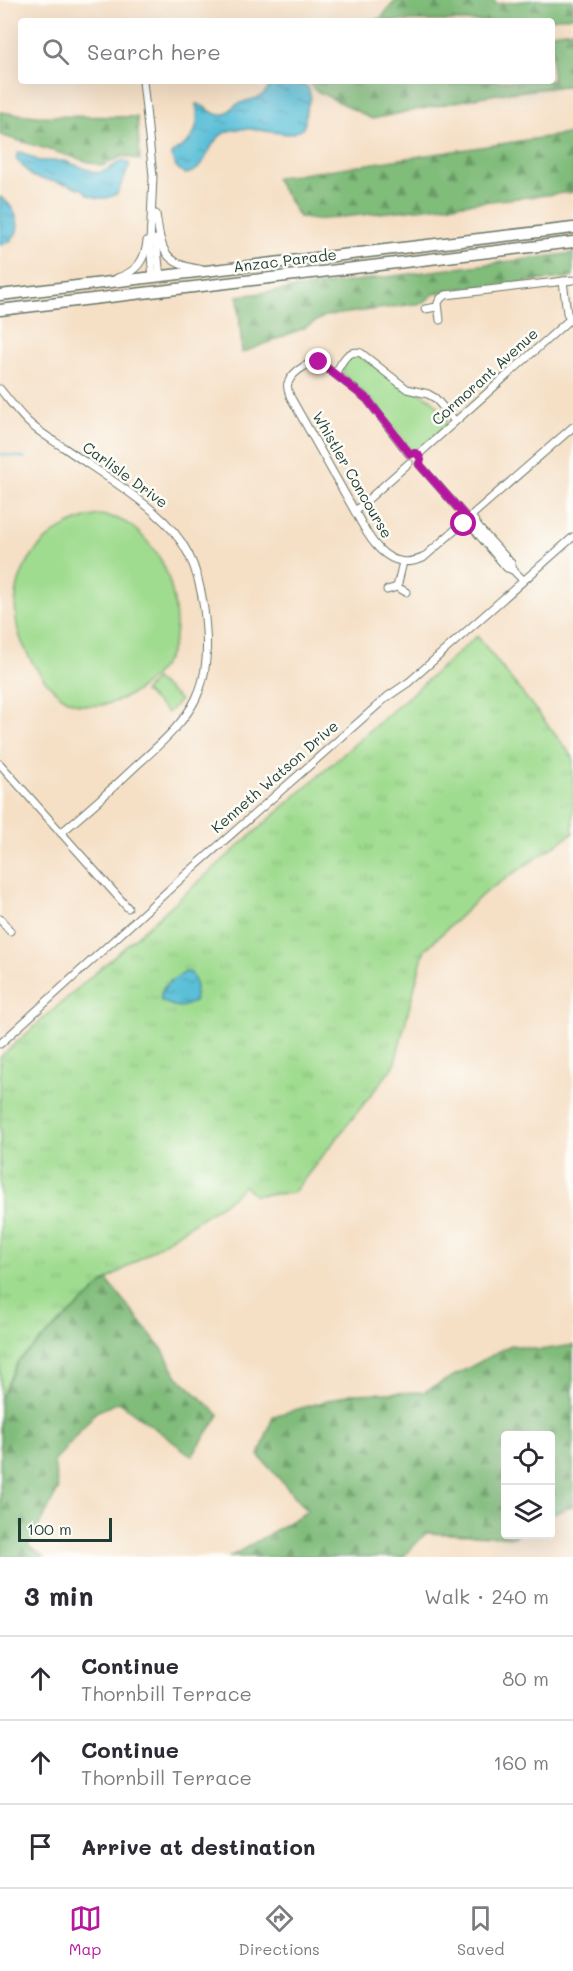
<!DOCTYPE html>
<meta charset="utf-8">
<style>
:root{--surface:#fff;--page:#f2f2f3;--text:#2b2b33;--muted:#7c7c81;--line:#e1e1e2;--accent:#b5179e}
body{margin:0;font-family:Mali,sans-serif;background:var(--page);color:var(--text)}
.controls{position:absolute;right:18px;bottom:18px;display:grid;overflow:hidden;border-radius:6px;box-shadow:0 6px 24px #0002}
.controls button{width:54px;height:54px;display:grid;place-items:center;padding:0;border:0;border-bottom:2px solid var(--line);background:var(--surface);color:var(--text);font:30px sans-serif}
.scale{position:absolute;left:18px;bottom:15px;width:94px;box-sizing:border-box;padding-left:6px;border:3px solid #1f3d34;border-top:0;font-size:16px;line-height:21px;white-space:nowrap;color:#1f3d34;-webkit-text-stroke:4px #fdfcf7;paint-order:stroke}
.stop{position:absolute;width:18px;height:18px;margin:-14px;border:4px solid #b5179e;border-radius:50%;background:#fff}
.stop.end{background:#b5179e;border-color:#fff;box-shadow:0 2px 6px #0008}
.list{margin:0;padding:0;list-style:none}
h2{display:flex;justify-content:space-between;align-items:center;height:78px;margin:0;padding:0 24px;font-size:26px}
h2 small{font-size:20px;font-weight:400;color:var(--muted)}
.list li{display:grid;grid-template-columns:39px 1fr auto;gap:18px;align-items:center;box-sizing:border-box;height:84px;padding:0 24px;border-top:2px solid var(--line)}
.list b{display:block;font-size:22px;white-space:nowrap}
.list p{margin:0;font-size:20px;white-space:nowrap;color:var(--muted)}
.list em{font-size:20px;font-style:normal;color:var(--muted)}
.icon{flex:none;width:33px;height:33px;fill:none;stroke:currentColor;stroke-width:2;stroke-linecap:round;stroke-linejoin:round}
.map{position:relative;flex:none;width:573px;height:1557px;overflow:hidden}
.search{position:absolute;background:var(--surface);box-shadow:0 6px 24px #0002;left:18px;right:18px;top:18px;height:66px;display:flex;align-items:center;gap:15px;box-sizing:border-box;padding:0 21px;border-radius:6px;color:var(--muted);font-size:22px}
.sheet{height:330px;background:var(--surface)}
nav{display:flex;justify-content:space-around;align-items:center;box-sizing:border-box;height:84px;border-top:2px solid var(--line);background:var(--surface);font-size:16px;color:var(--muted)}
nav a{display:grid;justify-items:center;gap:3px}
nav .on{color:var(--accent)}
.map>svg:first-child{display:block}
.grass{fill:url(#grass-tufts);stroke:#608c62;stroke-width:1.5}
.forest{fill:url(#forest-firs);stroke:#507c57;stroke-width:1.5}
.park{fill:#a0dc90;stroke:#608c62;stroke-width:1.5}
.water{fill:url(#water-ripples);stroke:#3c7e86;stroke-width:1.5}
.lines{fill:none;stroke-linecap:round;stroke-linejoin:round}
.stream{stroke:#5abfd8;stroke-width:2}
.street-casing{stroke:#6a7667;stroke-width:9}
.primary-casing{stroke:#6a7667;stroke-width:13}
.street{stroke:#fff;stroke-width:7}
.primary{stroke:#fff;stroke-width:10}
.route{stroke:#b5179e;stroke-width:8}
.labels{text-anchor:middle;stroke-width:5;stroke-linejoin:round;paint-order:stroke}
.street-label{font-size:15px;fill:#1f3d34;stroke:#fdfcf7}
</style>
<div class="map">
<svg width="573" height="1557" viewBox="0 0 573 1557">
<defs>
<pattern id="grass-tufts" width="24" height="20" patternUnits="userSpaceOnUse" patternTransform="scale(1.5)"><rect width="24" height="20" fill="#a0dc90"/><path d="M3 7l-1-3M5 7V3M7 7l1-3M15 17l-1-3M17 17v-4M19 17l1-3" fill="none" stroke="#89be7d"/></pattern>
<pattern id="forest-firs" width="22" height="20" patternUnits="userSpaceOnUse" patternTransform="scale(1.5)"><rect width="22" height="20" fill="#80bc7a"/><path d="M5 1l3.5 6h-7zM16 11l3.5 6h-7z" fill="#689a65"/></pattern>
<pattern id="water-ripples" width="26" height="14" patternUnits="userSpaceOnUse" patternTransform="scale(1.5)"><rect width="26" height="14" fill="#5abfd8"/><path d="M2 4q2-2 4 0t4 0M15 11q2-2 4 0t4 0" fill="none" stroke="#4a9cb0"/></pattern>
</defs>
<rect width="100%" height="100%" fill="#fdfcf7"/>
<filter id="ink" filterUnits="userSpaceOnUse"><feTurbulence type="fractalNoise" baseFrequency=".0167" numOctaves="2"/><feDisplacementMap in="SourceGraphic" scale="12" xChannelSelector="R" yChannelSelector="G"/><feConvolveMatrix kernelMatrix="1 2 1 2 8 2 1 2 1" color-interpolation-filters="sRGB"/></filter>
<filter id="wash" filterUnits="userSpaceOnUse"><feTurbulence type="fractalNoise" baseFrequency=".008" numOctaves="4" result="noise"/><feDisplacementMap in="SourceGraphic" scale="24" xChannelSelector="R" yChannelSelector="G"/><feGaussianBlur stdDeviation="1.35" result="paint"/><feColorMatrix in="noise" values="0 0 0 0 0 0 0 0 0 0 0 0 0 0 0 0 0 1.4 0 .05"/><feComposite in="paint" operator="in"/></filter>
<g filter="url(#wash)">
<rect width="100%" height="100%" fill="#f5dfc5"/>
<!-- grass -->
<polygon class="grass" points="477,636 573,757 573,833 483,894 424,951 394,1066 293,1193 254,1195 244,1186 230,1199 107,1280 18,1361 0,1399 0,1057"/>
<!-- forest -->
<g class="forest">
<polygon points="396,0 493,0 497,4 534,0 573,0 573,16 534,21 370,21 381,18"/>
<polygon points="573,30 573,85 490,95 372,119 315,90 308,81 552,81 552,33"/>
<polygon points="0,112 37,116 137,117 140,160 123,156 102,166 0,135"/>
<polygon points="573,133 573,192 315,220 299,217 275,178"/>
<polygon points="573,253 573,277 447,290 434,294 423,303 325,316 304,328 242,353 238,296"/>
<polygon points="107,1280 163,1350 176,1375 219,1415 192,1456 119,1402 96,1412 54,1462 58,1490 28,1546 45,1557 0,1557 0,1399 18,1361"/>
<polygon points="511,1345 540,1350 573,1345 573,1506 551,1515 550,1436 506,1436 506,1534 517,1535 515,1537 426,1533 403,1557 230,1557 308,1511 259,1456 273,1416 351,1394 424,1392"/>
</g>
<!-- park -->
<g class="park">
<polygon points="353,356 359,356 432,400 446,415 447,425 419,450 411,450 376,404 343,374 344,364"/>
<path d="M99,515C125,517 139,530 154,550C165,564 169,578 173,596C176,612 178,629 173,645C162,683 107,720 68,700C46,688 30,661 21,640C0,580 39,525 99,515Z"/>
<polygon points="155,679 180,700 168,713 144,692"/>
</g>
<!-- water -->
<g class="water">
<path d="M272,81H295L308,87L311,98C310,101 308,104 307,107C302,120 312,128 290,134C271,134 242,123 224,133C206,143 208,171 186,174C178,170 172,164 172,154C176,150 180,148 184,145C198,135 199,119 196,104C206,104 211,116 222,115C228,114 232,107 238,104C253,97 264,102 272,81Z"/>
<polygon points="21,152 39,161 65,161 97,173 107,170 123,160 129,163 129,167 117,194 107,198 98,198 89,195 82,189 67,184 37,178 32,176 16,159 18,153"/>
<path d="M0,197C20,209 27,240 0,245Z"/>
<path d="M186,972L191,973C198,986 196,989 194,1002L181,1007L173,1006L161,1001C158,986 175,978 186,972Z"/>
</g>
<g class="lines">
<!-- stream -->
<polyline class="stream" points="0,454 25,458"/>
</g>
</g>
<g filter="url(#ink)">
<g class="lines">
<!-- street casing -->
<g class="street-casing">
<g id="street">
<polyline points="143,81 153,176 150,244 153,278"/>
<path d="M156,214C161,247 162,264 199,269"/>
<polyline points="156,239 160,277"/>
<path d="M117,278C136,272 145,261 147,241"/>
<polyline points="563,281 567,313 573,323"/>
<polyline points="425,309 437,307"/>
<polyline points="440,320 438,303 441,298 446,295 573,280"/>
<path d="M335,374C342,363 346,349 361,353L407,389L428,394L435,398L455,421"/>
<path d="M0,389C9,400 17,411 27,421C37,431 51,439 63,447C93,468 125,487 153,511C186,539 198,566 204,609C214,692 195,713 136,766C112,789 87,811 61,833"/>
<path d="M409,454L367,399L322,364C310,360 293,371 288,383C286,388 289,393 291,398L367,533C380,554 397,569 423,558L463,523"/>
<polyline points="419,454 570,319"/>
<polyline points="419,464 464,515"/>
<polyline points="355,511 409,463"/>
<polyline points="472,515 573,427"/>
<polyline points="474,520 478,527 511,563 513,570 523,580"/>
<polyline points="467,525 474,529 507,568 513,570"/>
<polyline points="397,587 403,562"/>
<polyline points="387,590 397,587 406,592"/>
<polyline points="0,764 128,908"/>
<polyline points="0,919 10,931"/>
<polyline points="0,1044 183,877 387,697 409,682 573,537"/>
</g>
</g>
<!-- primary casing -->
<g class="primary-casing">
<g id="primary">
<polyline points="0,295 573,228"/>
<polyline points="0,310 573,242"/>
</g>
</g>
<!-- street -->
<use href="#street" class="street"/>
<!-- primary -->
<use href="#primary" class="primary"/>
</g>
</g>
<g class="lines" filter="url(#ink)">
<!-- route -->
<polyline class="route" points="319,362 367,399 410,454 415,453 418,454 421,460 419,464 464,515 462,520 464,524"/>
</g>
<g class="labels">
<!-- street labels -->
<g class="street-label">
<text transform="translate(285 261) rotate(-7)" y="5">Anzac Parade</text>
<text transform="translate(485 377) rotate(-42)" y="5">Cormorant Avenue</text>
<text transform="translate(125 475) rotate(36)" y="5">Carlisle Drive</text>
<text transform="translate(352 475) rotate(60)" y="5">Whistler Concourse</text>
<text transform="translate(275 777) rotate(-41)" y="5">Kenneth Watson Drive</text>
</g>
</g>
</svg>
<div class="controls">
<button><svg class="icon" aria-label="locate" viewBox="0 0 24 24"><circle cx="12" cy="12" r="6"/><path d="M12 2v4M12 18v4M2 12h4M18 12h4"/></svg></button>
<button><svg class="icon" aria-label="layers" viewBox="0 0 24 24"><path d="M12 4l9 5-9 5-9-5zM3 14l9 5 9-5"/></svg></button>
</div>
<div class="scale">100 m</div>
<div class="stop" style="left:464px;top:524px"></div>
<div class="stop end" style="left:319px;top:362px"></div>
<div class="search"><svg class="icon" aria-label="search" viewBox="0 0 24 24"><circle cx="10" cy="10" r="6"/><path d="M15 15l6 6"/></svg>Search here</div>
</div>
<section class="sheet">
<h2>3 min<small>Walk · 240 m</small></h2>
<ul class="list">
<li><svg class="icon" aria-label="ahead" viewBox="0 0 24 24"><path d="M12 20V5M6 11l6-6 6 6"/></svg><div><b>Continue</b><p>Thornbill Terrace</p></div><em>80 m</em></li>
<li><svg class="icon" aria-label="ahead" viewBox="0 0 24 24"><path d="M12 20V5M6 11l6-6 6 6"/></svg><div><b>Continue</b><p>Thornbill Terrace</p></div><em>160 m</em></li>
<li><svg class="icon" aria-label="arrive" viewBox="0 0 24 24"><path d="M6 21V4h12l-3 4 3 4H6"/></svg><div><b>Arrive at destination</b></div></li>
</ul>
</section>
<nav>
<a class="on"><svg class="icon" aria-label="map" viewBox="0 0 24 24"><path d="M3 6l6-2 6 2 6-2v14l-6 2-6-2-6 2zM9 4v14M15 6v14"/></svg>Map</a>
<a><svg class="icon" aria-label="directions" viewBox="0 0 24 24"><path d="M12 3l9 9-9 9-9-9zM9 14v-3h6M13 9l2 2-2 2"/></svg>Directions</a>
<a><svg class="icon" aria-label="saved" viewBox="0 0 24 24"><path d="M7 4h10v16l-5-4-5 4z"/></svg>Saved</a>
</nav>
